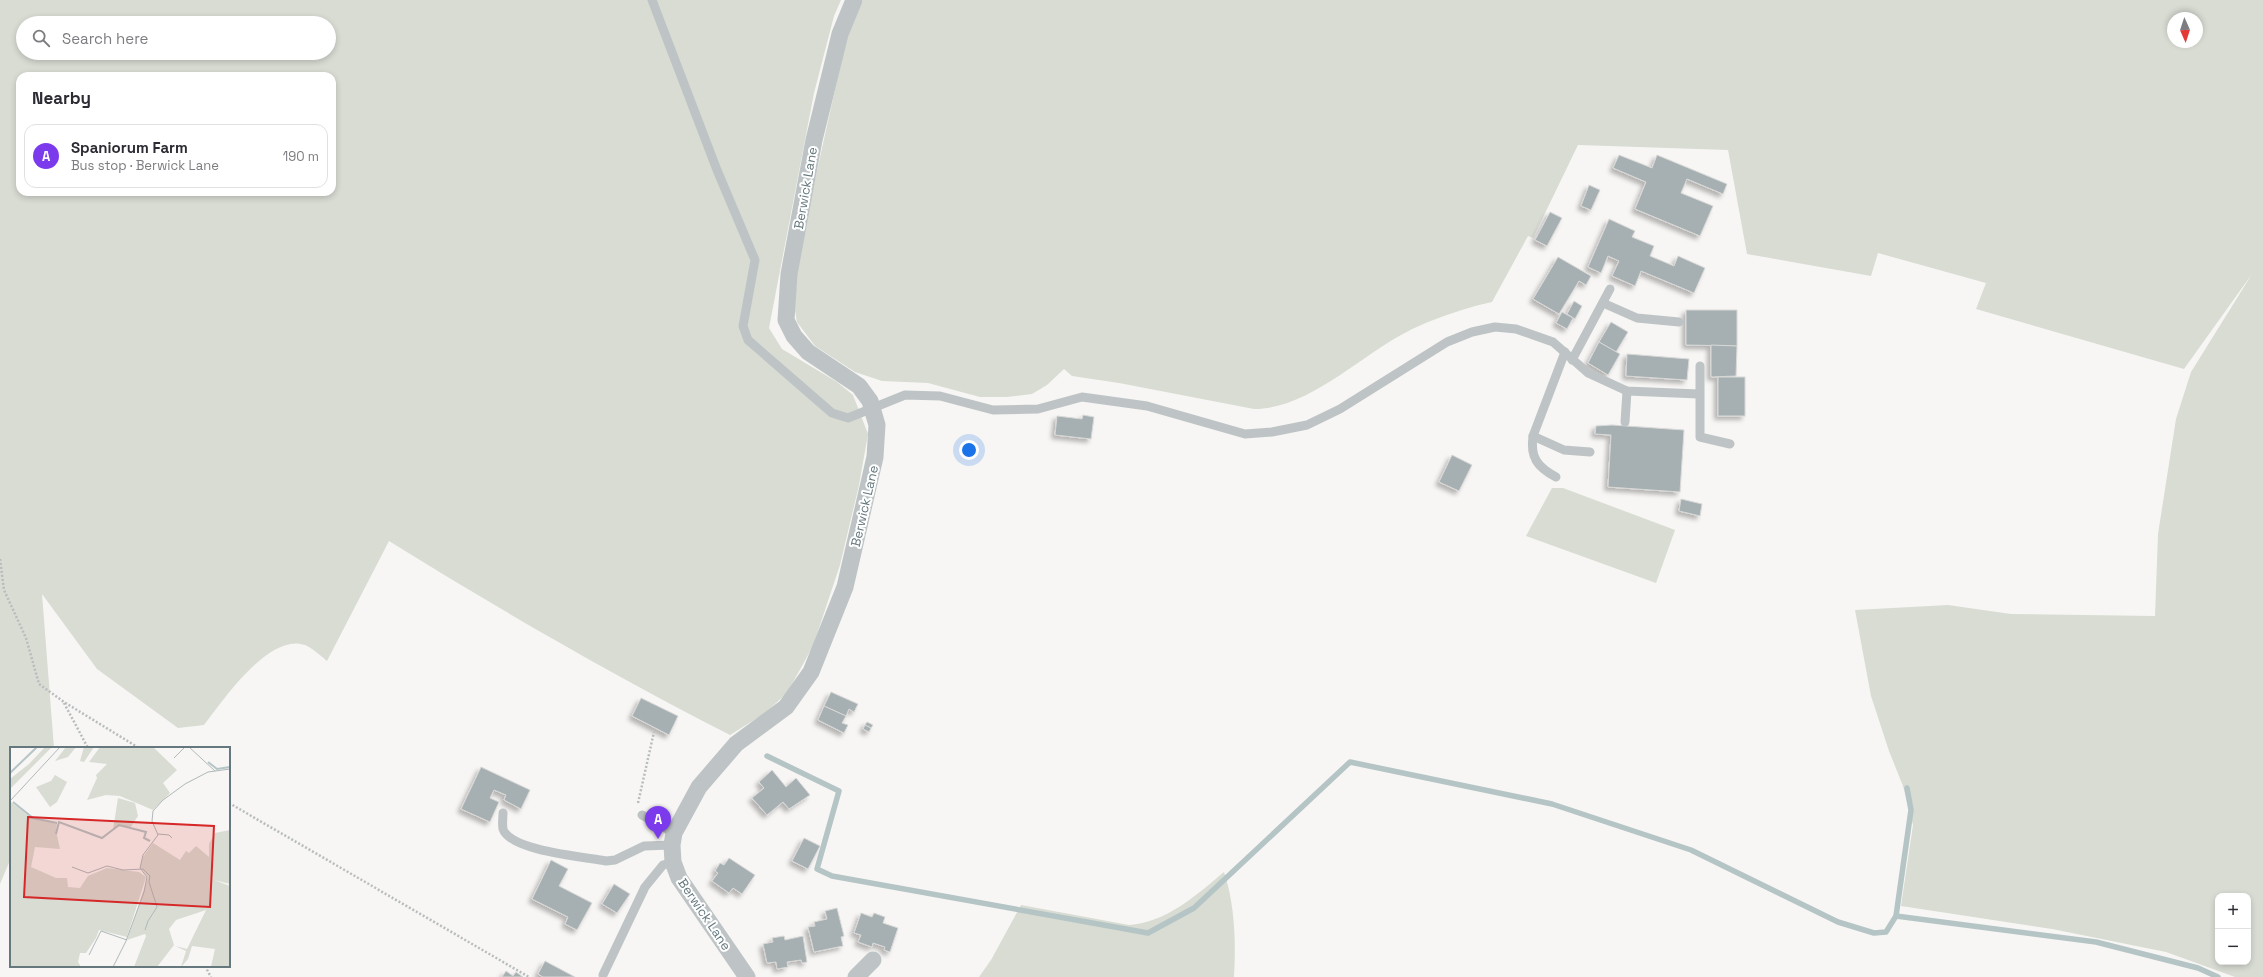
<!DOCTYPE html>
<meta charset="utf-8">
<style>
:root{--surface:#fff;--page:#f7f7f7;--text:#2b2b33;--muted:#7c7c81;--line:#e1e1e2;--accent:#7c3aed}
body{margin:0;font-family:"Space Grotesk",sans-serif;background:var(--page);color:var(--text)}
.controls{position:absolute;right:12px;bottom:12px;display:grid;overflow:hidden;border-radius:8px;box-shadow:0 2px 6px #0003}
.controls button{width:36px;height:36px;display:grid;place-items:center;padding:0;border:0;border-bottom:1px solid var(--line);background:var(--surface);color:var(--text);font:20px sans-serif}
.compass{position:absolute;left:2167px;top:12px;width:36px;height:36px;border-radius:50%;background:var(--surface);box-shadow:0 2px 6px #0003;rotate:177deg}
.you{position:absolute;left:969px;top:450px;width:14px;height:14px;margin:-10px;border:3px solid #fff;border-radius:50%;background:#1a73e8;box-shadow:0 0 0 6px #1a73e833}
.badge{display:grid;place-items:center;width:26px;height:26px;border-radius:50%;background:var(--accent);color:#fff;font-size:13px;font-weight:700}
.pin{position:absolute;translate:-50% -33px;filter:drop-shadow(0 1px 2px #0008)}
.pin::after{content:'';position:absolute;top:21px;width:14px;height:12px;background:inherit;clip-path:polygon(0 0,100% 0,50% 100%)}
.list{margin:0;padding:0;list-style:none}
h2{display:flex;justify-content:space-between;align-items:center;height:52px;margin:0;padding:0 16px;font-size:17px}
h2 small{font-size:13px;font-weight:400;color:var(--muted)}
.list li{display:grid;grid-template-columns:26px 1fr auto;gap:12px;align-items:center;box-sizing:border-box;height:64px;margin:0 8px 8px;padding:0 8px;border:1px solid var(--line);border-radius:12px}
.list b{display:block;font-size:15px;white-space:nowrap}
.list p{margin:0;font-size:13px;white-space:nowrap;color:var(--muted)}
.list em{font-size:13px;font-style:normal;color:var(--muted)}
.icon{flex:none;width:22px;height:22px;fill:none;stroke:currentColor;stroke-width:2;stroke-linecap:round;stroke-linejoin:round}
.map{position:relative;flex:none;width:2263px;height:977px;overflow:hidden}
.search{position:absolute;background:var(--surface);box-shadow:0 2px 6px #0003;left:16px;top:16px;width:320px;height:44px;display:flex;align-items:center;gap:10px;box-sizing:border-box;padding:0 14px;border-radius:22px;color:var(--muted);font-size:15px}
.panel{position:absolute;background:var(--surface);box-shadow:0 2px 6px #0003;left:16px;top:72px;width:320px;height:124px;border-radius:12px}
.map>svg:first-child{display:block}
.green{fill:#d8dcd3;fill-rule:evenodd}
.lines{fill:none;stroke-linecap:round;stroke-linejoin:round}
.stream{stroke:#b5c4c5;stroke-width:5.5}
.building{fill:#a6b0b3;stroke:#d8d8d6;filter:url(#shadow)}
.path{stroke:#b8bcbd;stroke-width:2.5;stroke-dasharray:2 2;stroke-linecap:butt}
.lane{stroke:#bec4c5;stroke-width:9}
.street{stroke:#bec4c5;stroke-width:17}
.labels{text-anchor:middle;stroke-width:4;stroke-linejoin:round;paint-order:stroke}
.street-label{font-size:13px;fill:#64787d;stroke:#fff}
.inset-river{fill:none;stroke:#b5c4c5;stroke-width:2}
.inset-road{fill:none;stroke:#afb9b9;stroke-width:1}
.view{fill:#d62828;fill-opacity:0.15;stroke:#d62828;stroke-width:2}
.inset-edge{fill:none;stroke:#64787d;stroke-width:2}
</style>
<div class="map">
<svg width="2263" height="977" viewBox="0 0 2263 977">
<defs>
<filter id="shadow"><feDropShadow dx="-3.5" dy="3.5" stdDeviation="2" flood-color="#0004"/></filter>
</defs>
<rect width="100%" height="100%" fill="#f7f6f4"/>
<!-- green -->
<g class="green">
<path d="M0,0H841L834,16L814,93L769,328L782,349L837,382L853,395L868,434L859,485L840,565L813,646L787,693L765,713L730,735C613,675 500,610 389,541L327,661C321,656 312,648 305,645C269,632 223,701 204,725L178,728L97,669L42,594L54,748H11V858L0,884ZM23,23H329V53H23ZM20,76H332V192H20Z"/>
<path d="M863,0H2263V977H2235L2166,952L2052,929L1901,906L1913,825L1903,786L1889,751L1871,696L1855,610L1948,605L2011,614L2155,616L2158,534L2176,419L2191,372L2252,274L2184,369L1976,309L1986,283L1878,253L1871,276L1747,254L1728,150L1578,145L1533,238L1528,236L1492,302C1464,308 1426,321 1401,335C1357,359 1307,409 1254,409L1119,383L1072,376L1064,369L1047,385L1032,394L1007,397H980L928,383L882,381L855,372L815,346L797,322L792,292L804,229L847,36ZM2173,18H2197V42H2173ZM2218,896H2248V962H2218Z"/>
<polygon points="1552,488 1563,488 1675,530 1656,583 1526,536"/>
<path d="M1224,872C1235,905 1236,943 1234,977H979L991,960L1021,905L1129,925C1165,923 1197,895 1224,872Z"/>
</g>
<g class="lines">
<!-- stream -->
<g class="stream">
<polyline points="767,756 839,791 817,869 832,876 1148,933 1194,908 1350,762 1552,804 1691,850 1838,922 1874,933 1886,932 1896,916 1911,810 1907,788"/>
<polyline points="1896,916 2096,942 2198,968 2218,977"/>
</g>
</g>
<!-- building -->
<g class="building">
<polygon points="1619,155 1652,168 1657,155 1727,184 1723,194 1687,179 1681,193 1713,206 1700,236 1635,209 1646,182 1613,168"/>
<polygon points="1589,185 1600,190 1591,210 1581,206"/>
<polygon points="1550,212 1562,218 1547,246 1535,240"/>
<polygon points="1609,219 1635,231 1632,237 1654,246 1650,256 1674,266 1678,256 1705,268 1694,293 1641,271 1635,286 1612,276 1619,261 1608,256 1601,273 1588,267"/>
<polygon points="1558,257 1591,276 1586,285 1579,281 1559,314 1533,299"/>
<polygon points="1574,301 1582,306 1575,319 1567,314"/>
<polygon points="1686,310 1737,310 1737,346 1686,345"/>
<polygon points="1562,312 1573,318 1567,329 1556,323"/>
<polygon points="1611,322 1628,332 1616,352 1599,342"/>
<polygon points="1599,342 1620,354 1608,375 1588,363"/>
<polygon points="1711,345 1737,346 1736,376 1711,377"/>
<polygon points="1627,354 1689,359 1687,380 1626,376"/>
<rect x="1718" y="377" width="27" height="39"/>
<polygon points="1083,415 1094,417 1091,439 1055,435 1057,416 1082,419"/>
<polygon points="1612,425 1684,430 1680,492 1608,487 1611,435 1595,434 1596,426"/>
<polygon points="1452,455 1472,465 1459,491 1439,482"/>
<polygon points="1681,499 1702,504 1700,516 1679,511"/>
<polygon points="831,692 858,704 854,712 849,709 846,716 824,706"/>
<polygon points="641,698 678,716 669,735 632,716"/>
<polygon points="824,706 846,716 842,723 848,725 844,733 818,720"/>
<polygon points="867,722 873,725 871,728 865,725"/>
<polygon points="865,725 871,728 869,732 863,729"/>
<polygon points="481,767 530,790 521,809 504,800 506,795 494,790 490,798 499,802 490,822 461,809"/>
<polygon points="772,770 786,787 796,778 810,795 789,809 783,802 767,815 752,798 764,788 759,782"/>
<polygon points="804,838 820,846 808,869 792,861"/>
<polygon points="729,858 755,875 742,894 733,888 729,893 712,881 718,873 715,871 720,863 724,865"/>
<polygon points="551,860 568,869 559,886 592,903 577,930 565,924 568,917 532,899"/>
<polygon points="614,884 630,894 617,913 602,904"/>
<polygon points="837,908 844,936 841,937 843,946 814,952 808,927 815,926 814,922 827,919 825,911"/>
<polygon points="861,913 872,917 874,913 885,917 883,923 898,928 890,952 884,950 885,947 873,943 872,947 858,942 861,935 854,933"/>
<polygon points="784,936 785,940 803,936 807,962 802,963 801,960 787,962 788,967 777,969 776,962 767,963 763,944 773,942 772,938"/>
<polygon points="545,961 575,977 543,977 538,974"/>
<polygon points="506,971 513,976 516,972 523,977 502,977"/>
</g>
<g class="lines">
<!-- path -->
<g class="path">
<polyline points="0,559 4,590 26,638 39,684 64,702 139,748"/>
<polyline points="64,703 88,748"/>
<polyline points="229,803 529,977"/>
<polyline points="638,803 654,732"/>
<polyline points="205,966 211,977"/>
</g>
<!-- lane -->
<g class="lane">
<polyline points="652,0 717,170 755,260 743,326 748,340 832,413 848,418 905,395 940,396 993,410 1038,409 1082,397 1147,406 1245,434 1272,432 1307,425 1340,409 1447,342 1472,332 1495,327 1516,329 1553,342 1588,373 1627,391 1699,394"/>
<polyline points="1603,303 1637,318 1679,322"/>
<polyline points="1572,360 1610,289"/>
<polyline points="1700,366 1700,437 1730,444"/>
<polyline points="1625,422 1627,391"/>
<polyline points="1533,436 1564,450 1590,452"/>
<path d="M1556,477C1537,467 1530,457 1533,436L1565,352"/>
<path d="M503,813C503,818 502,824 503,829C510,851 585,857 606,861L615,860L644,846L672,845"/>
<polyline points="642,815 674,833"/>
<polyline points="603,975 645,887 663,865 673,862"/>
</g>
<!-- street -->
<g class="street">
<polyline points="747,977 679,878 673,862 672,845 674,833 699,787 736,744 786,707 811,672 845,587 875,457 877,425 870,401 859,386 808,352 794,336 786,320 789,274 814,140 840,34 854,0"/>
<polyline points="856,977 873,960"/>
</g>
</g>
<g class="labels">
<!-- street labels -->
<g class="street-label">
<text transform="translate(805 188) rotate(-80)" y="5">Berwick Lane</text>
<text transform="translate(864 506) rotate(-77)" y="5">Berwick Lane</text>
<text transform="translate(705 914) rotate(56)" y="5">Berwick Lane</text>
</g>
</g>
<!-- overview -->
<g transform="translate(10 747)">
<rect width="220" height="220" fill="#f7f6f4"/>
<path d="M35,0H42L0,42V32L19,17ZM56,0H66L58,10L45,14ZM74,0H84L74,15L70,14ZM90,0H143L167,23L153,36L160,46L143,63L110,49L96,48L77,53L87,31L86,28L97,17L79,15ZM45,28L57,35L47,55L40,60L26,40L41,34ZM108,51L125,56L128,69L120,81L110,79L103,83ZM1,55L20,70L47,77L46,84L50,102L25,100L21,120L46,131H57L58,140L70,141L78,129L97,121L129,125L136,130L117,190L89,183L86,191L76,206H70L68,215L71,220H0ZM220,83V137L204,133L220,139V220H201L205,202L182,199L178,212L171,220L176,204L165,199L177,202L196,163L166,173L159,182L164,198L147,220H124L136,189L135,187L117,193L138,130L130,120L133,110L143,96L170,113L176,104L179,106L186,99L199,110V97L205,86Z" fill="#d8dcd3"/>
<path class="inset-river" d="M198,15L207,22L220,20M0,26L27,0M3,55L23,71L47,76M46,87L49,75L92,91L109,78L136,85L134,91L140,94"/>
<path class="inset-road" d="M179,0L205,24M164,11L175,0M0,54L50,0M148,87L159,88L162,91M62,120L78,126L97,119L113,123L133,122L140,129L139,135L147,160L138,174L135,183M79,208L91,184L117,193M103,220L116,194L134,145L137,130L130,121L133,108L148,88L142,74L143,64L153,53L175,37L198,25L220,22"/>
<path class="view" d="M18,70L204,79L200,160L14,150Z"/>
<rect width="220" height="220" class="inset-edge"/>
</g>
</svg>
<div class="controls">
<button>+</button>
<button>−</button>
</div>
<svg class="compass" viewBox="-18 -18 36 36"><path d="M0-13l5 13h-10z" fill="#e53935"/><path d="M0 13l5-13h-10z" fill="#7c7c81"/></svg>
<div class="you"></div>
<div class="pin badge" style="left:658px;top:839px">A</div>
<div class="search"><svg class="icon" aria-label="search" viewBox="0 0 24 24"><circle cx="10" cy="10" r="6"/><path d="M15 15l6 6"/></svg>Search here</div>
<section class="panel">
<h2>Nearby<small></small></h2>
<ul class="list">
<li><span class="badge">A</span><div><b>Spaniorum Farm</b><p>Bus stop · Berwick Lane</p></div><em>190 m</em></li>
</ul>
</section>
</div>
